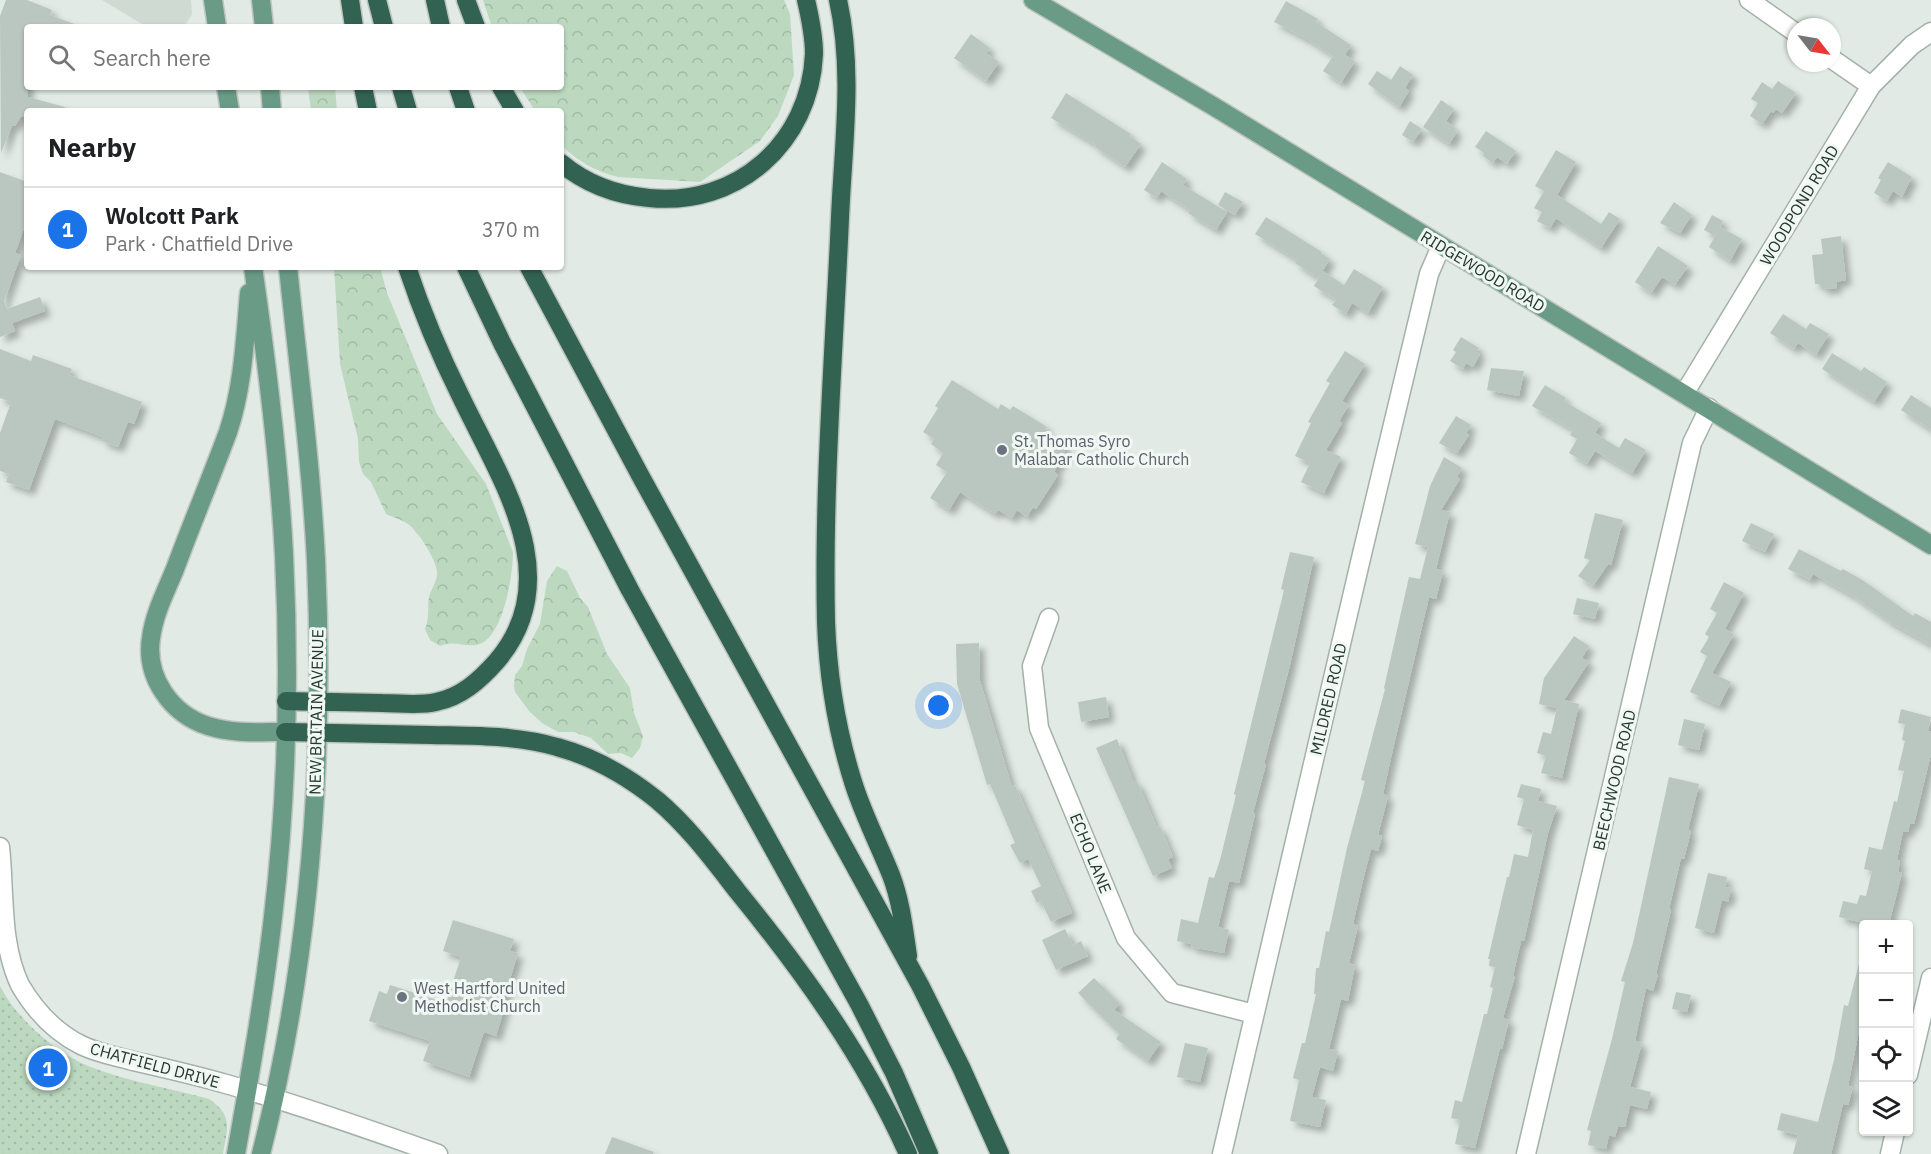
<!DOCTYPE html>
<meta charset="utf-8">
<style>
:root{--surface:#fff;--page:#f6f6f6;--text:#202124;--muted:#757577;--line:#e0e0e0;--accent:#1a73e8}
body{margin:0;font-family:"IBM Plex Sans",sans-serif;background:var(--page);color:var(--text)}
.controls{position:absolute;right:18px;bottom:18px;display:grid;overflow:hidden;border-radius:6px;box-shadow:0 2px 4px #0004}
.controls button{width:54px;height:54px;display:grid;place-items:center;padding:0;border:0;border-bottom:2px solid var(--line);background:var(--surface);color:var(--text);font:30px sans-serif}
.compass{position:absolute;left:1787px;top:18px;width:54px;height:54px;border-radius:50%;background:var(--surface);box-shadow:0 2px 4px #0004;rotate:121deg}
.you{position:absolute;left:939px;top:706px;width:21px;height:21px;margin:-15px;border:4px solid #fff;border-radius:50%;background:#1a73e8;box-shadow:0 0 0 9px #1a73e833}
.badge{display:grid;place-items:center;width:39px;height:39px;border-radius:50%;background:var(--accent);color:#fff;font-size:20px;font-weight:700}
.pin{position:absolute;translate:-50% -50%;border:3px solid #fff;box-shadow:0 2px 6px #0006}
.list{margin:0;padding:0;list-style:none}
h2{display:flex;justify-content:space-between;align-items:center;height:78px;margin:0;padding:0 24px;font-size:26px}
h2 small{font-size:20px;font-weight:400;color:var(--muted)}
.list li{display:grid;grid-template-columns:39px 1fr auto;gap:18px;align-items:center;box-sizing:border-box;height:84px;padding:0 24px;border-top:2px solid var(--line)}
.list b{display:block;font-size:22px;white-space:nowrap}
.list p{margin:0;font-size:20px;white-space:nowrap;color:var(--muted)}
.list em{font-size:20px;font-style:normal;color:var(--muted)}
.icon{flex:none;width:33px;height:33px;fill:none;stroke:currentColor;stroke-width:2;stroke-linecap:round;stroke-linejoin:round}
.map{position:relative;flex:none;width:1931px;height:1154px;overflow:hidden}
.search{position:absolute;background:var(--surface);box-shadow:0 2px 4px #0004;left:24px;top:24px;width:540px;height:66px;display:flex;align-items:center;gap:15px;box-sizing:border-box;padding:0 21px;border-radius:6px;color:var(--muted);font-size:22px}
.panel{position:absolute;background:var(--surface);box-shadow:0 2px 4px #0004;left:24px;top:108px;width:540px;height:162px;border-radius:6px}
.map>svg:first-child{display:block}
.built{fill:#cfdad3}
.forest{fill:url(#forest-crowns)}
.park{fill:url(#park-dots)}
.building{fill:#bac7c0;filter:url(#shadow)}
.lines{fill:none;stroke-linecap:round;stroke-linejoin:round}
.minor-casing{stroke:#a4b1ab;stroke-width:21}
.major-casing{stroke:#bdc4c1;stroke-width:21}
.highway-casing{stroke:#bdc4c1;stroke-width:21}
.minor{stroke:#fff;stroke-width:18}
.major{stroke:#6a9b87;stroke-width:18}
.highway{stroke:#326251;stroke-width:18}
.worship-dot{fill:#6b7280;stroke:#f1f7f3;stroke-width:2}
.labels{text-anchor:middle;stroke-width:6;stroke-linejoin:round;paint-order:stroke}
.street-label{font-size:16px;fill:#233930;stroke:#f1f7f3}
.worship-label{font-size:16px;fill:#5b616d;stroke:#f1f7f3;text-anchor:start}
</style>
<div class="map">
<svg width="1931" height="1154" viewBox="0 0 1931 1154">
<defs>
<pattern id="forest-crowns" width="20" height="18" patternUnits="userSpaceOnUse" patternTransform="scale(1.5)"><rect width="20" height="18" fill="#bcd9c0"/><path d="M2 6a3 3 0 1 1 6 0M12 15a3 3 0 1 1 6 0" fill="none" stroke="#a1bba5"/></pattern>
<pattern id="park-dots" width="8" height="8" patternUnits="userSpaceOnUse" patternTransform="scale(1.5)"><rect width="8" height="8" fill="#bcd9c0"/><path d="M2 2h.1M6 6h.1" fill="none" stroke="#a1bba5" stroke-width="1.8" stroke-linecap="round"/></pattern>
<filter id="shadow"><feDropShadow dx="5.5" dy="5.5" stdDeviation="3" flood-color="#0004"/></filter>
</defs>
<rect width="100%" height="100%" fill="#e1eae5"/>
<!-- built -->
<polygon class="built" points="102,0 191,0 192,14 184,27 147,27"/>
<!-- forest -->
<g class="forest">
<path d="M483,0H784L790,14L794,75L778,116L760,141L700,182L618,177C597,172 577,161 561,145V111H535L520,87H561V27H492Z"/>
<polygon points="308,87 335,87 337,111 311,111"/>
<path d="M334,267H380L387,293L437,414L486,484L513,552C513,575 503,641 476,645C462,647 457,640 440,646L430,640L425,629C430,617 427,609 429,597C431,590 436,583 437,575C439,563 418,531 408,524C402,520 393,517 386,514L371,482L363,474L359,462L358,439L340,364Z"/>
<polygon points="557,566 567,571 580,598 588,607 607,654 630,688 634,713 643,736 640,748 632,758 621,753 608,754 591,738 574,732 558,732 542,723 529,711 515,692 514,686 515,675 522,666 527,649 540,624 547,581"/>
</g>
<!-- park -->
<path class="park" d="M0,986C16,1018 55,1052 88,1066C126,1081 169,1088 209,1099C234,1116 227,1128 223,1154H0Z"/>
<!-- building -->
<g class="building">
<polygon points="6,0 27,0 52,10 50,15 80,26 27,27 28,97 65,107 64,111 27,111 27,118 21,116 15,126 12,125 1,153 0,16"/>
<polygon points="1286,1 1318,19 1316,22 1351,45 1345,55 1355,61 1341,83 1323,71 1333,56 1307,39 1274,22"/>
<polygon points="971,34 990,48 986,53 999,62 986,81 954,58"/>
<polygon points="1400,66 1413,75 1405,88 1409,91 1399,107 1368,84 1377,71 1391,80"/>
<polygon points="1778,81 1796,93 1782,113 1776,109 1773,113 1771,111 1762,124 1750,116 1758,103 1751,99 1762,82 1772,89"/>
<polygon points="1066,93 1131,134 1129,136 1141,144 1125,167 1094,146 1096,145 1051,118"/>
<polygon points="1441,100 1454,109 1446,121 1455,128 1454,131 1457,132 1449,144 1423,127"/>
<polygon points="1410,121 1422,129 1413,142 1402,135"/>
<polygon points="1486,131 1516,151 1507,164 1497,157 1493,163 1483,156 1484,153 1475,147"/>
<polygon points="1556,150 1576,162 1557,195 1601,224 1609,212 1620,219 1601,248 1556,218 1550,228 1537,221 1542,212 1534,208 1544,191 1535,186"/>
<polygon points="1162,162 1187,179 1183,185 1227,212 1216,230 1188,213 1190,210 1161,191 1157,198 1144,190"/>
<polygon points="1888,162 1912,177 1902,197 1893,191 1887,201 1874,193 1881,180 1878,178"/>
<polygon points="0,172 27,182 27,220 15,253 21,255 4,301 7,309 40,297 45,311 12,323 15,331 0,337"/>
<polygon points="1225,192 1243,202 1235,215 1218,205"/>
<polygon points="1674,202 1692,215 1680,233 1660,223"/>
<polygon points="1712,215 1723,221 1715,236 1704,230"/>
<polygon points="1266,217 1322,252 1321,253 1330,259 1318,278 1295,263 1297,260 1255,234"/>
<polygon points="1720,227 1742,239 1730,261 1709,247"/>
<polygon points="1841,236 1846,280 1836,282 1837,288 1822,289 1822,284 1815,284 1812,255 1823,254 1821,239"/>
<polygon points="1658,246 1688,266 1675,285 1662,277 1651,293 1635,282"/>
<polygon points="1354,269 1383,287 1368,313 1352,303 1346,314 1332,305 1336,300 1314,286 1323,271 1344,285"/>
<polygon points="1783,314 1806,329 1810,323 1829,334 1816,355 1798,343 1794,349 1770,333"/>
<polygon points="1461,337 1479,348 1476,352 1480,354 1473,367 1466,363 1463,369 1450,361 1456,352 1453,350"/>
<polygon points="0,349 31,361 33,355 72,369 69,375 142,402 134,424 128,422 118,447 102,441 103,437 55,419 29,490 6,482 9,474 0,471 0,433 11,402 0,398"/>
<polygon points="1345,351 1365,364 1342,401 1349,405 1339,421 1342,423 1326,450 1341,457 1324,493 1301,482 1310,463 1295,456 1311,423 1308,422 1330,383 1326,381"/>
<polygon points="1832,353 1861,371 1864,367 1887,382 1874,402 1822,369"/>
<polygon points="1491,368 1524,371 1519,396 1487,390"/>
<polygon points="952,380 998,409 1001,404 1010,410 1013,406 1047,427 1044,431 1064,443 1065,452 1054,472 1058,475 1036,509 1033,507 1027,517 1017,510 1012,518 998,510 995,514 960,492 949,510 930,498 947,472 936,465 943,453 931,444 934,439 923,432 938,408 935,406"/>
<polygon points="1545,385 1566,398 1564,401 1601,423 1595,433 1619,448 1625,438 1646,450 1632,473 1595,451 1587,464 1569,453 1577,439 1570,435 1573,430 1532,406"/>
<polygon points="1911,395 1931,408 1931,430 1901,410"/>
<polygon points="1456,416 1471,425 1466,433 1469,435 1457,453 1439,443"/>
<polygon points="1444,457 1462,468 1457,477 1460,479 1441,510 1450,512 1436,569 1443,571 1436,599 1429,597 1393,749 1383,794 1388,796 1378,835 1382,836 1378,851 1371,849 1363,880 1353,924 1358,926 1349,963 1355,965 1348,1001 1341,999 1329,1049 1338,1051 1333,1071 1320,1067 1312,1097 1326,1100 1320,1127 1290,1121 1299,1080 1293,1078 1302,1043 1305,1043 1316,994 1314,994 1316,968 1319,968 1326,931 1329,932 1347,848 1365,781 1361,780 1385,689 1384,688 1409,577 1420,579 1428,547 1415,544 1430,486"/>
<polygon points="1595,513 1623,520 1611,565 1608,564 1593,586 1578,576 1590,560 1584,558"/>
<polygon points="1751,523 1774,534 1765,552 1742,541"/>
<polygon points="1799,549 1841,571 1843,569 1864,581 1913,616 1915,613 1931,622 1931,645 1891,623 1853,596 1813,574 1810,580 1788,569"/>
<polygon points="1290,552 1314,557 1290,665 1264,764 1266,764 1253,813 1255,814 1239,883 1229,881 1218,927 1229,930 1224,953 1191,947 1192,944 1177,941 1181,919 1198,923 1209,877 1214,878 1220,860 1236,795 1234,794 1284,590 1281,589"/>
<polygon points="1724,582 1744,593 1725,629 1734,634 1712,673 1731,682 1719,706 1690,692 1707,656 1700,652 1709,637 1705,634 1717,613 1710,609"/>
<polygon points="1577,598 1599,603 1595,619 1573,614"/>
<polygon points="1574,636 1589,646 1582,658 1589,662 1564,700 1579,704 1562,778 1541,773 1546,756 1537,753 1543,732 1551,734 1557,708 1539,704 1544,678"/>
<polygon points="979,643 980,681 1012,787 1015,785 1072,913 1051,922 1041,901 1037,903 1031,891 1041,886 1028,859 1020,863 1010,845 1015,843 990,784 987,785 957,684 956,644"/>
<polygon points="1106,697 1109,717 1081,722 1078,702"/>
<polygon points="1901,709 1931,717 1928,731 1931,732 1931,754 1914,824 1910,823 1908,832 1903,831 1897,860 1900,861 1898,872 1902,873 1889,924 1870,921 1869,924 1867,924 1839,917 1843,901 1857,904 1860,895 1866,896 1872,871 1864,869 1869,847 1882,850 1894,801 1897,802 1904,771 1898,770 1905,741 1902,740 1905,724 1898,723"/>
<polygon points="1684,719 1705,724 1699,750 1678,745"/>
<polygon points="1117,739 1134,783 1137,781 1157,828 1160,826 1173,857 1168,859 1172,868 1153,876 1096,748"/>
<polygon points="1669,777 1699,784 1688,830 1691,831 1684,859 1681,858 1669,909 1671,910 1656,974 1658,974 1653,991 1646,988 1635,1041 1642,1043 1630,1087 1651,1092 1647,1109 1630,1105 1625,1127 1618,1126 1615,1137 1609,1135 1606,1149 1588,1145 1591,1131 1587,1130 1612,1039 1625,982 1621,981 1633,943"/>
<polygon points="1521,784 1541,789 1538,801 1557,806 1548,833 1524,941 1521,941 1513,976 1515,976 1503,1018 1509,1020 1502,1049 1500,1048 1475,1148 1455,1144 1460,1120 1451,1118 1455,1100 1462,1102 1484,1014 1487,1014 1493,988 1490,987 1495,967 1489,966 1490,959 1488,959 1507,877 1509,877 1514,854 1528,857 1533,830 1517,825 1524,799 1517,797"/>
<polygon points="1708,873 1727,877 1725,887 1731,888 1728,902 1722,900 1714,933 1695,928"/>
<polygon points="453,920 514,939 510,951 518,953 503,1002 506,1003 496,1036 484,1032 469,1077 423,1061 430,1041 369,1021 379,991 387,994 390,985 446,1003 461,957 443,951"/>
<polygon points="1065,929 1073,945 1081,941 1088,956 1056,970 1042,940"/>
<polygon points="1859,964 1863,965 1863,1019 1862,1026 1860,1026 1848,1086 1853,1087 1848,1105 1843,1104 1831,1154 1793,1154 1798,1135 1777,1130 1781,1113 1818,1122 1834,1060 1844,1005 1848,1006"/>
<polygon points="1094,978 1120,1004 1114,1010 1161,1042 1148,1061 1116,1039 1119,1034 1078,993"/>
<polygon points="1676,992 1691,995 1687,1012 1672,1009"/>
<polygon points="1185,1043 1208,1048 1200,1082 1177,1077"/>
<polygon points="612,1137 654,1152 653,1154 605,1154"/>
</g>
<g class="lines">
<!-- minor casing -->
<g class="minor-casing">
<g id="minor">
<polyline points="1749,0 1796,33"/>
<polyline points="1832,59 1871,86"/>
<polyline points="1684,394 1871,86 1912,45 1931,32"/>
<polyline points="1049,618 1032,666 1039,728 1126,938 1172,993 1254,1014"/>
<path d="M0,847C5,893 0,943 20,985C34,1009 55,1032 81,1045C97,1053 115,1056 133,1061C164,1068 195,1075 226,1084C297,1104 368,1129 438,1154"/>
<polyline points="1908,1075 1931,978"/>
<polyline points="1222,1154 1362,554 1429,274 1441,246"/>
<polyline points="1526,1154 1692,443 1709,408"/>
<polyline points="1890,1154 1895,1132"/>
</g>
</g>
<!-- major casing -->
<g class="major-casing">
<g id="major">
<polyline points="213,0 217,27"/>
<polyline points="261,0 264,27"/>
<polyline points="1033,0 1213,106 1931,545"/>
<polyline points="226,87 230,111"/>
<polyline points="270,87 272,111"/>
<path d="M249,293C245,339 243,388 228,432C211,478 192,523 175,569C166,591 154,614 151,638C145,677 171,714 208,726C233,734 260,732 285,732"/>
<path d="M236,1154C250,1075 264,996 273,917C287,798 290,675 284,555C279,459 267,363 253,267"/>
<path d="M261,1154C310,961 325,759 316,560C311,462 298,365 288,267"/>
</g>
</g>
<!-- highway casing -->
<g class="highway-casing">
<g id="highway">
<polyline points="350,0 354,27"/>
<polyline points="377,0 384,27"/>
<polyline points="435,0 441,27"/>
<polyline points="466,0 476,27"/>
<path d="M838,0C854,71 843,146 840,218C834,353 823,488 826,622C828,678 837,732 854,785C864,816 879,845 891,875C901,901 904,929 908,956"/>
<polyline points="363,87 368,111"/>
<polyline points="401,87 408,111"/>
<polyline points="458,87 466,111"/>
<polyline points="501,87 515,111"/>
<path d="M561,163C586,184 616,195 649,198C737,207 810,143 814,54C814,36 810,17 806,0"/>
<polyline points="466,267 502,343 630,590 859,1004 894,1073 929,1154"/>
<polyline points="529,267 640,475 920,985 961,1067 1000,1154"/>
<path d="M286,701C318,702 350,702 382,703C399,703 419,706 436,702C461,697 479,681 496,662C569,578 500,479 461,397C440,355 422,312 407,267"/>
<path d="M285,732C334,733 382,734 431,735C473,736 517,735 557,747C594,757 627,776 657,800C688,826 713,860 738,892C804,973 865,1058 908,1154"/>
</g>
</g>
<!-- minor -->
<use href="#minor" class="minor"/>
<!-- major -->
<use href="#major" class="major"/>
<!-- highway -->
<use href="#highway" class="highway"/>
</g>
<!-- markers -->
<g class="worship-dot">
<circle cx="1002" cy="450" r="6"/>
<circle cx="402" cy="997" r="6"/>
</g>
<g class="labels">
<!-- street labels -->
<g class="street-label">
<text transform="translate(1799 205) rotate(-59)" y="6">WOODPOND ROAD</text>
<text transform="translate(1483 271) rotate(31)" y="6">RIDGEWOOD ROAD</text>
<text transform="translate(1328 699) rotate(-77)" y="6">MILDRED ROAD</text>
<text transform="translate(316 712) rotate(-89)" y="6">NEW BRITAIN AVENUE</text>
<text transform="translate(1614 780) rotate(-77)" y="6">BEECHWOOD ROAD</text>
<text transform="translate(1091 853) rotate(68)" y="6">ECHO LANE</text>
<text transform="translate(155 1065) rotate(15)" y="6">CHATFIELD DRIVE</text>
</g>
<!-- worship labels -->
<g class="worship-label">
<text x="1014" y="447">St. Thomas Syro<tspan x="1014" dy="18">Malabar Catholic Church</tspan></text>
<text x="414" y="994">West Hartford United<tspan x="414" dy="18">Methodist Church</tspan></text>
</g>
</g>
</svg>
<div class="controls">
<button>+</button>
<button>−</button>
<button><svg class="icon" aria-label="locate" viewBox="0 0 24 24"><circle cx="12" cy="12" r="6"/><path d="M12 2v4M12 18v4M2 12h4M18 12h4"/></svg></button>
<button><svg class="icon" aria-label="layers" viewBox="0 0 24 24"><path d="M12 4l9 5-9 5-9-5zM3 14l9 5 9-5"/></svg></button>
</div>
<svg class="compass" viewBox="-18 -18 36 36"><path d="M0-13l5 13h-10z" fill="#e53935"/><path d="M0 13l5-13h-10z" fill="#757577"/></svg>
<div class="you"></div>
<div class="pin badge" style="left:48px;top:1068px">1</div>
<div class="search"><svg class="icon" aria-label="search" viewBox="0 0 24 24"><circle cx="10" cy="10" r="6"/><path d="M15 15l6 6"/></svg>Search here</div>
<section class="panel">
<h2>Nearby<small></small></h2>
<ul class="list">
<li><span class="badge">1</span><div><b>Wolcott Park</b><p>Park · Chatfield Drive</p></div><em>370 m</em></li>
</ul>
</section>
</div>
